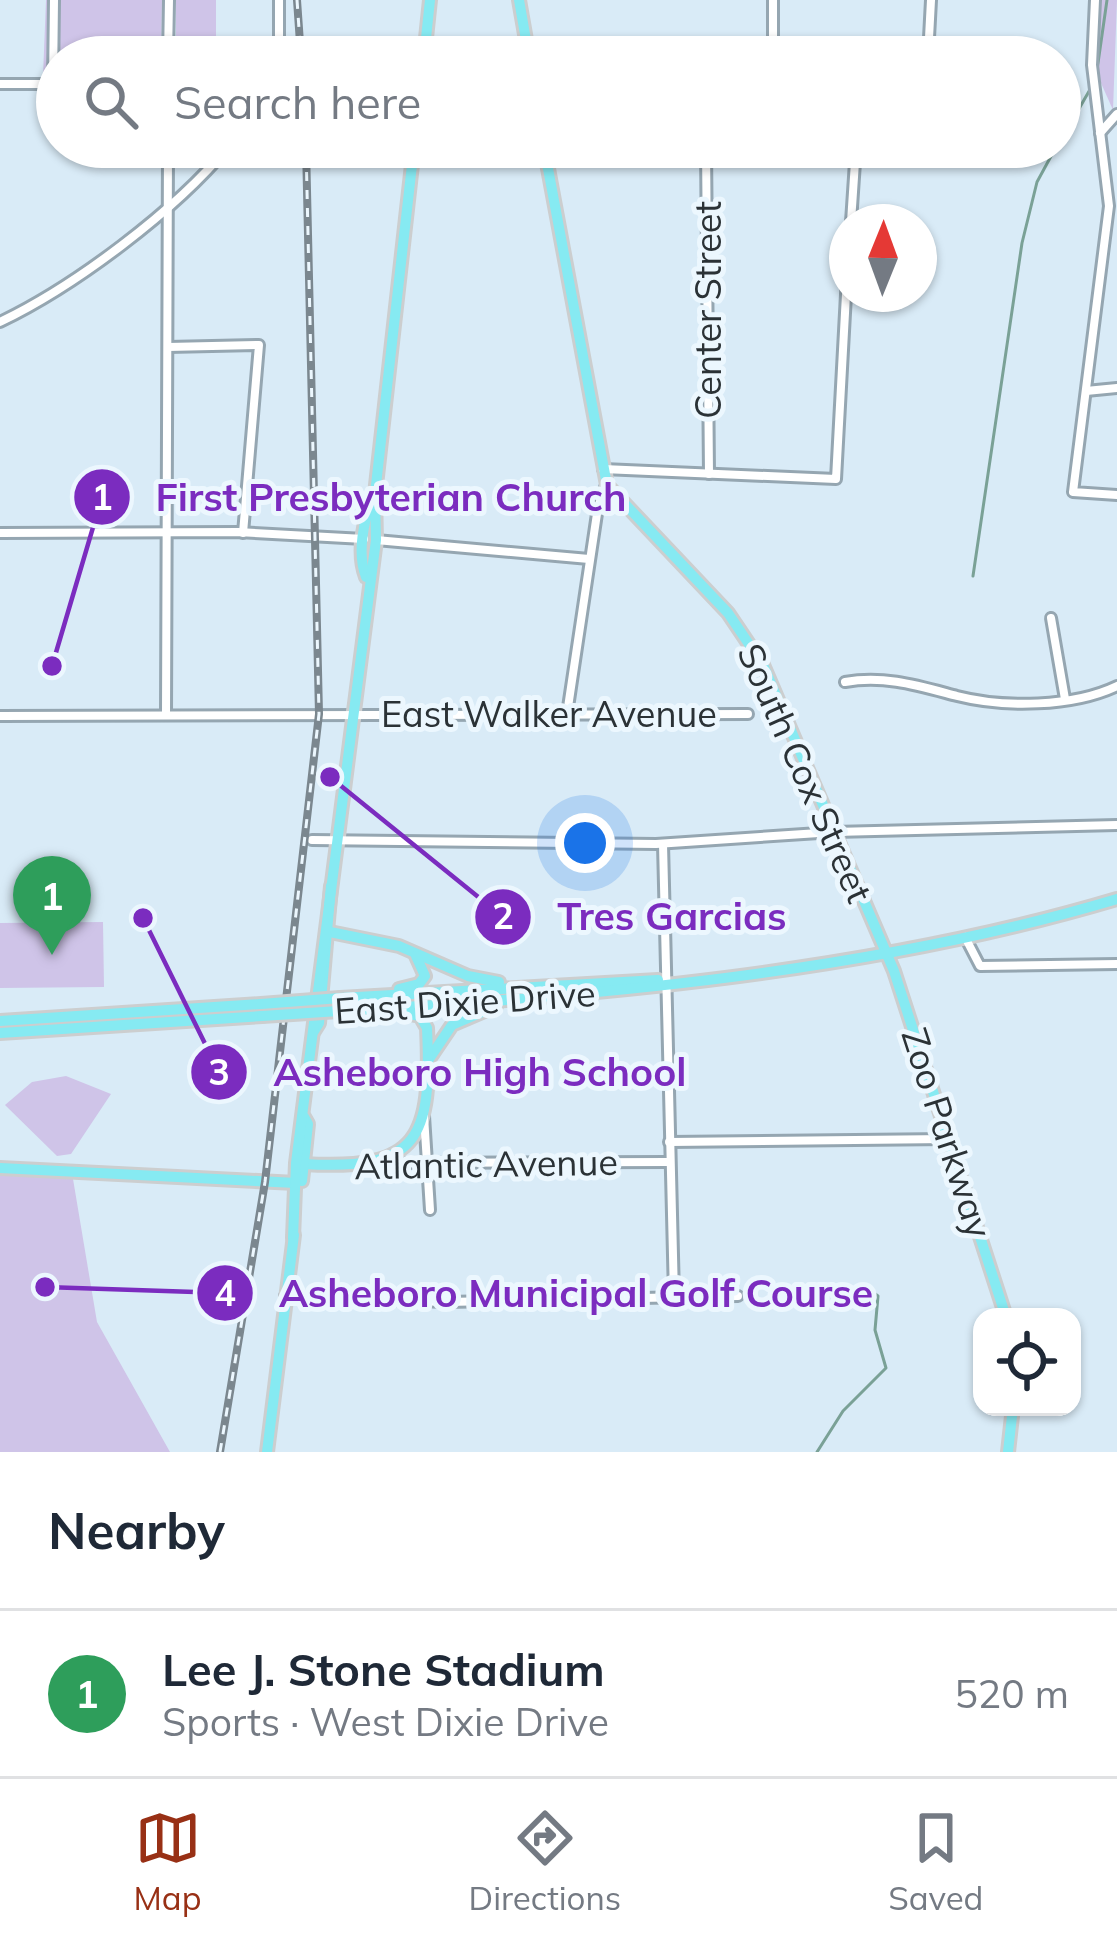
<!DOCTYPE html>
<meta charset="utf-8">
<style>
:root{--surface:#fff;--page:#f2f2f3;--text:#1f2937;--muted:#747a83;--line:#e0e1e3;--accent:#983015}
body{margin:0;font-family:Mulish,sans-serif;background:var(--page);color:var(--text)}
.controls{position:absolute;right:36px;bottom:36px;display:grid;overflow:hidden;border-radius:24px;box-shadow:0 3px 9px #0004}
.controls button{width:108px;height:108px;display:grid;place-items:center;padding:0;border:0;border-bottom:3px solid var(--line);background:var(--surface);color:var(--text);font:60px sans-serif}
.compass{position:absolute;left:829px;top:204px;width:108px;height:108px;border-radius:50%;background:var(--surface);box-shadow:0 3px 9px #0004;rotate:1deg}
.you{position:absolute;left:585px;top:843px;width:42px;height:42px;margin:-30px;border:9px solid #fff;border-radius:50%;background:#1a73e8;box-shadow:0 0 0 18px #1a73e833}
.badge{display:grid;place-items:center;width:78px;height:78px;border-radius:50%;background:var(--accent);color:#fff;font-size:39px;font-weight:700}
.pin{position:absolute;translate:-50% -99px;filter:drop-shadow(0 3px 6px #0008)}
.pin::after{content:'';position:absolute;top:63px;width:42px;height:36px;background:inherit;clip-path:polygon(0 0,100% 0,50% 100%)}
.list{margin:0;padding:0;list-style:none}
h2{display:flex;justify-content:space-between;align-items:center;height:156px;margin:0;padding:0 48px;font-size:51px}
h2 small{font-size:39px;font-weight:400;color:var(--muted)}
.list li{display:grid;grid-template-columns:78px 1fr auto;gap:36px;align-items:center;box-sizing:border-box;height:168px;padding:0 48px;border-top:3px solid var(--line)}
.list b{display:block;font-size:45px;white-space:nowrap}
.list p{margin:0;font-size:39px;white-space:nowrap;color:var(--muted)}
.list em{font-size:39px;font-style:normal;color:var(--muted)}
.icon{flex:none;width:66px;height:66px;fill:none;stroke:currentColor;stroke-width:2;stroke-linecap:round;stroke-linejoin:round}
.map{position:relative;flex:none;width:1117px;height:1452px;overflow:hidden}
.search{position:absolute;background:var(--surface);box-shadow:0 3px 9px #0004;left:36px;right:36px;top:36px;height:132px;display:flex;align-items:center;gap:30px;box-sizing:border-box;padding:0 42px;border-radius:66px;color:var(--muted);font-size:45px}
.sheet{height:324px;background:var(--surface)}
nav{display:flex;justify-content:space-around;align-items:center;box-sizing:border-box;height:168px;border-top:3px solid var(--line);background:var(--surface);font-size:33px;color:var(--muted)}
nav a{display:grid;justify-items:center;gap:6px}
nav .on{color:var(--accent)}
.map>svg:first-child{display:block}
.green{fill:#cfc4e8}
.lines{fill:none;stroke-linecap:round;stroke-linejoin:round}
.stream{stroke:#7aa196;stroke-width:3}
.minor-casing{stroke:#95a6b1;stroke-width:14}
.major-casing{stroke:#cccecf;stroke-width:16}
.minor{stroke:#fff;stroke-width:8}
.major{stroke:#86eaf2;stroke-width:10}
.rail-casing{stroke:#7b878f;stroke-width:8}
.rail{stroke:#ecf7fe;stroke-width:3;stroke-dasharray:9;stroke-linecap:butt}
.major-bridge-casing{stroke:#cccecf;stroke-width:16;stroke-linecap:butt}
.major-bridge{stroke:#86eaf2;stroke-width:10}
.labels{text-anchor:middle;stroke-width:10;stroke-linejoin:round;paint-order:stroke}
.street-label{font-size:36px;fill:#2b3236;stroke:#ecf7fe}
.leader{fill:none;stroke:#7b2cbf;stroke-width:4.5}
.callout-dot{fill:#7b2cbf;stroke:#ecf7fe;stroke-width:4.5}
.mark-label{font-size:36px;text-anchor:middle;font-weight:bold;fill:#fff}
.callout-label{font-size:39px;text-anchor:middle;font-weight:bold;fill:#7b2cbf;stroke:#ecf7fe;stroke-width:10;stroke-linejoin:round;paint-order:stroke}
</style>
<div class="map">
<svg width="1117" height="1452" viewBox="0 0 1117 1452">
<rect width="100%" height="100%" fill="#d9ebf7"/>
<!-- green -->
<g class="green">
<polygon points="46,0 162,0 161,57 57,57 57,77 43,76"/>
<rect x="176" y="0" width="40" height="57"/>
<polygon points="1096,0 1117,0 1113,110 1097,74"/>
<polygon points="103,922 104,987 0,988 0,923"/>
<polygon points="66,1076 111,1094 71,1154 57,1156 5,1105 32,1082"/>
<polygon points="0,1175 73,1179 97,1322 170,1452 0,1452"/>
</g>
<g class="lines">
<!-- stream -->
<g class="stream">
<polyline points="1096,77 1107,0"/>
<polyline points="1060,142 1092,86"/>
<polyline points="973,576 1022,243 1037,182 1056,147"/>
<polyline points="817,1452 843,1411 886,1368 875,1330 878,1296 870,1290"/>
</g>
<!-- minor casing -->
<g class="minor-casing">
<g id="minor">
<polyline points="279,0 279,57"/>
<polyline points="773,0 773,57"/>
<polyline points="1095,0 1092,65 1109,206 1073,492 1117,495"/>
<polyline points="168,57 169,0"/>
<polyline points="928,57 931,0"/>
<polyline points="0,84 56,84"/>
<polyline points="53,84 54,0"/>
<polyline points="1100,133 1117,114"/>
<polyline points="706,147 709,474"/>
<polyline points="544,149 558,147"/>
<polyline points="851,222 856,147"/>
<path d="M0,322C75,286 175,211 228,147"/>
<polyline points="168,347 259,345 243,533"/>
<polyline points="1086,391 1117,388"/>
<polyline points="603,469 836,479 847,276"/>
<polyline points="0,533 238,532 364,539"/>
<polyline points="376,540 589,559"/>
<polyline points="1051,618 1065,699"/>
<path d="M845,682C885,675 919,686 957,696C1004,708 1073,707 1117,686"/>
<polyline points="567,714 598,507 606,485"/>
<polyline points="166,715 168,147"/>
<polyline points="0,716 748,714"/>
<polyline points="312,840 656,844 834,832 1117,825"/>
<polyline points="663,844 674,1296"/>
<polyline points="965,937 980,966 1117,964"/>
<polyline points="424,1116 430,1210"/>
<polyline points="669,1142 948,1139"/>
<polyline points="381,1163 669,1162"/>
<polyline points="285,1296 445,1302 738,1296"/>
</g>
</g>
<!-- major casing -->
<g class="major-casing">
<g id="major">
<polyline points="519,0 529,57"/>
<polyline points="424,57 430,0"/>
<polyline points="544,147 607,485 728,613 763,665 894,971 1006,1317"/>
<path d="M366,577C357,554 363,519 374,497"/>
<polyline points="330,932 399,946 468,976 499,982"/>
<polyline points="399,989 419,984 425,976 416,956"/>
<polyline points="340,998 658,980"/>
<path d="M339,1011C592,997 873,972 1117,899"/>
<polyline points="0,1021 261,1004"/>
<polyline points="314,1031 319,1023 331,886"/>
<polyline points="0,1033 262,1016"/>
<polyline points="429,1059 452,1025 496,1006"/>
<path d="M304,1164C420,1171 432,1138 427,1028L420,1016L400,1012"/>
<polyline points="0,1168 296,1183"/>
<polyline points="302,1181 308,1124 304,1117"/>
<polyline points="293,1238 296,1163 376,540 375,494 414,147"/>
<polyline points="267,1452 294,1235"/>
<polyline points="1008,1452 1013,1407"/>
</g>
</g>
<!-- minor -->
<use href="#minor" class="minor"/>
<!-- major -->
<use href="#major" class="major"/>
<!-- rail casing -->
<g class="rail-casing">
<g id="rail">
<polyline points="297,0 301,57"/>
<polyline points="220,1452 265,1182 319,714 306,147"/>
</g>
</g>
<!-- rail -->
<use href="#rail" class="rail"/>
<!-- major-bridge casing -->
<g class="major-bridge-casing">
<g id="major-bridge">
<polyline points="261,1004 340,998"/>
<polyline points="262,1016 339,1011"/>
</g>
</g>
<!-- major-bridge -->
<use href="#major-bridge" class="major-bridge"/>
</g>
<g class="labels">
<!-- street labels -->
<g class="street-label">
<text transform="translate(708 310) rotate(-90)" y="13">Center Street</text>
<text x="549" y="727">East Walker Avenue</text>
<text transform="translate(805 773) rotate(66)" y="13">South Cox Street</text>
<text transform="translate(465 1002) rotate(-4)" y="13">East Dixie Drive</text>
<text transform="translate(947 1133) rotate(72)" y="13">Zoo Parkway</text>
<text transform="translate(486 1164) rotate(-1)" y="13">Atlantic Avenue</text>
</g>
</g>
<!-- callouts -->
<path class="leader" d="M52 666L102 497M330 777L503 917M143 918L219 1072M45 1287L225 1293"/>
<g class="callout-dot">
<circle cx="52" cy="666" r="12"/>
<circle cx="330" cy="777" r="12"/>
<circle cx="143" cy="918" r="12"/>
<circle cx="45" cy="1287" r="12"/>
<circle cx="102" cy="497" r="30"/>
<circle cx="503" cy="917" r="30"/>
<circle cx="219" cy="1072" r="30"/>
<circle cx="225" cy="1293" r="30"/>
</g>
<g class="mark-label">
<text x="102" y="510">1</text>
<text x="503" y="929">2</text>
<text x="219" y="1085">3</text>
<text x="225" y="1306">4</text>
</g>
<g class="callout-label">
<text x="391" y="511">First Presbyterian Church</text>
<text x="672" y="930">Tres Garcias</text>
<text x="480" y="1086">Asheboro High School</text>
<text x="576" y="1307">Asheboro Municipal Golf Course</text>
</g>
</svg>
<div class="controls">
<button><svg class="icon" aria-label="locate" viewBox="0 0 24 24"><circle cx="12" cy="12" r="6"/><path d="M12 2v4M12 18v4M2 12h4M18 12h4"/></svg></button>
</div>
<svg class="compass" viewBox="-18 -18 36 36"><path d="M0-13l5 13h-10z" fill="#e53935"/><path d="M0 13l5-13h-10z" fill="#747a83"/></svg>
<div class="you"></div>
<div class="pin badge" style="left:52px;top:955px;background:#2e9e5b">1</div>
<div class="search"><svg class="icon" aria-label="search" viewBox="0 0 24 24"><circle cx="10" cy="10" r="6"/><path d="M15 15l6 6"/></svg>Search here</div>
</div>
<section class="sheet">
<h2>Nearby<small></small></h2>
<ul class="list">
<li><span class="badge" style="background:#2e9e5b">1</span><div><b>Lee J. Stone Stadium</b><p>Sports · West Dixie Drive</p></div><em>520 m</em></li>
</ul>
</section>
<nav>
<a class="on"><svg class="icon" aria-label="map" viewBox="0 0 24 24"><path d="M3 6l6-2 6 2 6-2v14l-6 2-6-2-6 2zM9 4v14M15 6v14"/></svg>Map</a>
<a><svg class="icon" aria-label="directions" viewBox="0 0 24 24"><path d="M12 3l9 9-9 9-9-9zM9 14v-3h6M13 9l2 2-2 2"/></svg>Directions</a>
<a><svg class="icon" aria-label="saved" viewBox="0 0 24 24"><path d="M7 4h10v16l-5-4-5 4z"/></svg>Saved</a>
</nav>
